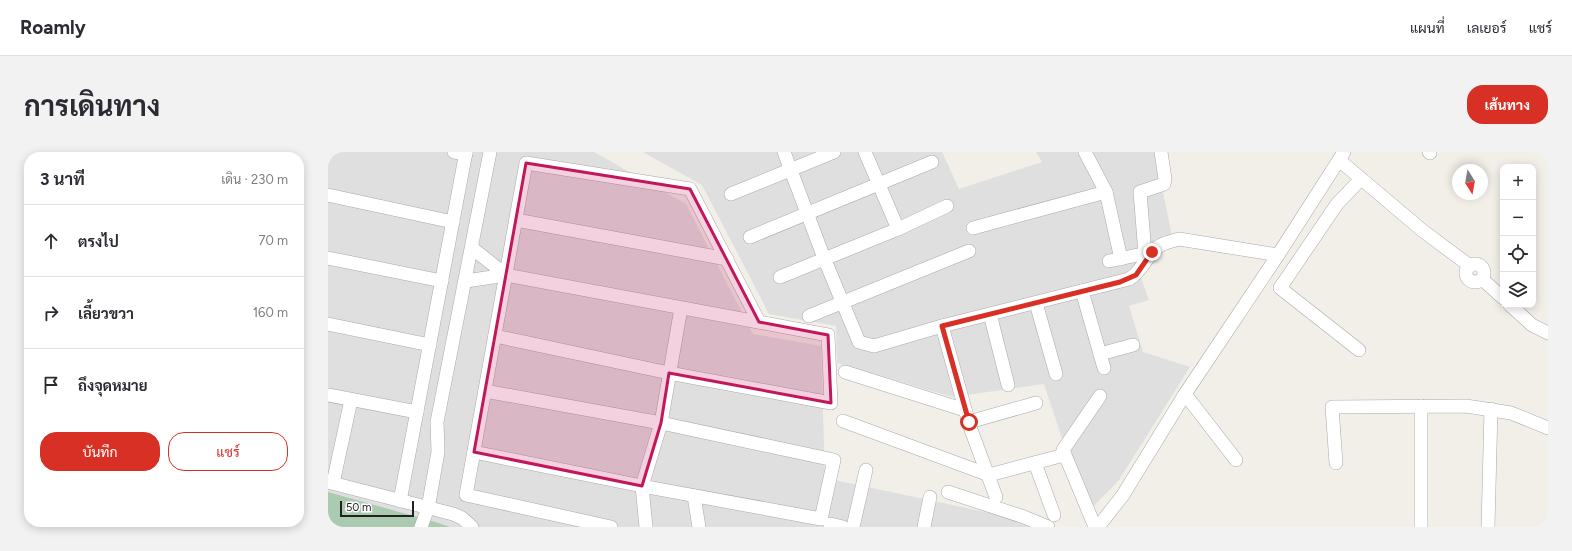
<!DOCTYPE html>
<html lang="th">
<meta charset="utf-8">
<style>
:root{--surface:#fff;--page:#f2f2f3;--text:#2b2b33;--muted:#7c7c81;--line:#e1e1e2;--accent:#d93025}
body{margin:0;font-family:Figtree,Sarabun,sans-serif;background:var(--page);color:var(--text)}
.controls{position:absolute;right:12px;top:12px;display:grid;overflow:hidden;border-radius:8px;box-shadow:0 2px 10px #0003}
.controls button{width:36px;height:36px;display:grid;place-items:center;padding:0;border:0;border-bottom:1px solid var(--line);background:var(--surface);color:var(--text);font:20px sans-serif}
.compass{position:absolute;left:1124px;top:12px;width:36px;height:36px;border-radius:50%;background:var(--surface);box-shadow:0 2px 10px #0003;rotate:169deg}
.scale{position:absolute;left:12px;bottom:10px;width:74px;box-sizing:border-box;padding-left:4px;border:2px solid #222;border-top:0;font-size:11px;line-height:14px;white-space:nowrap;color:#222;-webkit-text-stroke:3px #fff;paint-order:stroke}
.stop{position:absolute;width:12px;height:12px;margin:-9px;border:3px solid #d93025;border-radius:50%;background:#fff}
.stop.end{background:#d93025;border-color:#fff;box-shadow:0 1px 4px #0008}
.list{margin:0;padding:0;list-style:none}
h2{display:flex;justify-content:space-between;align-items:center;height:52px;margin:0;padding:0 16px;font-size:17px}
h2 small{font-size:13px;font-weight:400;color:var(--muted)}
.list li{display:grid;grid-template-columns:26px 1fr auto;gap:12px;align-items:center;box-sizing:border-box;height:72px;padding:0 16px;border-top:1px solid var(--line)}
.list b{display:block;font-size:15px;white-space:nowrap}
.list em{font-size:13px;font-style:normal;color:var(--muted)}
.actions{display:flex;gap:8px;padding:12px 16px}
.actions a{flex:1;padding:9px 0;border:1px solid var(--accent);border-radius:16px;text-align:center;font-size:14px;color:var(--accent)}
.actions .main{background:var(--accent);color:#fff}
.icon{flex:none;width:22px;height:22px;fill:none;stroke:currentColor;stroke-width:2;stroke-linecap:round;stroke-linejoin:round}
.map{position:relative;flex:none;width:1220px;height:375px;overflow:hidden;border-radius:16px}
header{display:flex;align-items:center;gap:24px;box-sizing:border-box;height:56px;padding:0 20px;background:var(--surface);border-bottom:1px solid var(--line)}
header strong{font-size:19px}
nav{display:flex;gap:22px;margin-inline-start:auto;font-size:14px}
.intro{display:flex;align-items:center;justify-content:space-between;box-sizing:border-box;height:96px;padding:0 24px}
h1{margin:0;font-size:28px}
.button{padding:10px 18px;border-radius:16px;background:var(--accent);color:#fff;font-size:14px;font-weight:700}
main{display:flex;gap:24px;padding:0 24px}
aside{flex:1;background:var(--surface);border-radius:16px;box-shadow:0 2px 10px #0003}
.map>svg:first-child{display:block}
.residential{fill:#e0dfdf}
.cemetery{fill:#aacbaf}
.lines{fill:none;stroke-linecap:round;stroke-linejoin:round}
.minor-casing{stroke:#a9a9a9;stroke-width:14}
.minor{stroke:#fff;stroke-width:13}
.route{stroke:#d93025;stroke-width:5}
.marked{fill:#c2185b;fill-opacity:0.2;stroke:#c2185b;stroke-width:3;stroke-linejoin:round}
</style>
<header>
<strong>Roamly</strong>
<nav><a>แผนที่</a><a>เลเยอร์</a><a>แชร์</a></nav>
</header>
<div class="intro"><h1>การเดินทาง</h1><a class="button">เส้นทาง</a></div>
<main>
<aside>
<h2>3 นาที<small>เดิน · 230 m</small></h2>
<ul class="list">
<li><svg class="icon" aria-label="ahead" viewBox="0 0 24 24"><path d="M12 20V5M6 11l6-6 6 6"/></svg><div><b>ตรงไป</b></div><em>70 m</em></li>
<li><svg class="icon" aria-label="right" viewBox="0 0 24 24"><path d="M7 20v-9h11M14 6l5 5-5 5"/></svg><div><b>เลี้ยวขวา</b></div><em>160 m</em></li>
<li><svg class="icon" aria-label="arrive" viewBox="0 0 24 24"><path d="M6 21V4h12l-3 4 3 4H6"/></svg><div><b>ถึงจุดหมาย</b></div></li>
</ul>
<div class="actions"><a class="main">บันทึก</a><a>แชร์</a></div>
</aside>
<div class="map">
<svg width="1220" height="375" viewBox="0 0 1220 375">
<rect width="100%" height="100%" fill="#f2efe9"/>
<!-- residential -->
<g class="residential">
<polygon points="0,0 266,0 358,52 425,182 493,194 497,326 728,375 105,375 0,346"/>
<polygon points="315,0 614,0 631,37 714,10 708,0 827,0 846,94 828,98 812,123 821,148 801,154 815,200 862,215 791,328 765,355 756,352 716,232 624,245 509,211 508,174 441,162 374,33"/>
</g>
<!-- cemetery -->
<polygon class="cemetery" points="0,340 107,370 122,375 0,375"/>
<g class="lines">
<!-- minor casing -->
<g class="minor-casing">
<g id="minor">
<polyline points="126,0 138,2"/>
<path d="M456,0L496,106L531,190L546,194L614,174L801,127C815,119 819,101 833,93C839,90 845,89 851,87L950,103"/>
<polyline points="537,0 570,77"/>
<polyline points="757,0 778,40 793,107"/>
<polyline points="1101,0 1102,1"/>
<polyline points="1011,8 1095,79 1142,114"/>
<polyline points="403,42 506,0"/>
<polyline points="0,43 125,70"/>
<polyline points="188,68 399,107"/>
<polyline points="645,76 778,40"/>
<polyline points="422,85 604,10"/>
<polyline points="817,102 812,40 836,32 837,27 833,0"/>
<polyline points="0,106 114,129"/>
<polyline points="781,109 824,100"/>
<circle cx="1147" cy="121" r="9"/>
<polyline points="452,125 570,77 619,54"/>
<polyline points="1154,127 1175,146"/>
<polyline points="138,129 178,123 144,96"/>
<polyline points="754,139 776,216"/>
<polyline points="708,151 728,222"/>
<polyline points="1182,153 1204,173 1220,181"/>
<polyline points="662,162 680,233"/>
<polyline points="481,164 641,99"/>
<polyline points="0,172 102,193"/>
<polyline points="614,174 642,275 668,345"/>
<polyline points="167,184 341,221 503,251 500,183 178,123"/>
<polyline points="1031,198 952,136 1009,52 1033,27"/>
<polyline points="772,202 805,193"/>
<polyline points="517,220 637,258"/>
<polyline points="857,242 908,308"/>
<polyline points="0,243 89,260"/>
<polyline points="515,269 661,323 736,303"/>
<polyline points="641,270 708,251"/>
<polyline points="146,300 314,334 493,367 506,308 333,271 157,239"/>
<polyline points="707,311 726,363"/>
<polyline points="1008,311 1004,255 1138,254 1183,261 1220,276"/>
<polyline points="0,330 125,362 134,366 144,375"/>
<polyline points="5,331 23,248"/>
<polyline points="620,340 696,365 720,375"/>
<polyline points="366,344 371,375"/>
<polyline points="72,349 138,0"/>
<polyline points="93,375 100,356 110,300 109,270 162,0"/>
<polyline points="283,375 138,343 198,11 362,37 431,170"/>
<polyline points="318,375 314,334 333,271 353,156"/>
<polyline points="502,375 502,372 515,375"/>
<polyline points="525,375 538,318"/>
<polyline points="596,375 602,345"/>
<polyline points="767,375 735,298 772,244"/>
<polyline points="770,375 795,343 857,242 950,103 1016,0"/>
<polyline points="1093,375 1093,254"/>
<polyline points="1160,375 1163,257"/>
</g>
</g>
<!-- minor -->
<use href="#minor" class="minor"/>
</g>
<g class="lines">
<!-- route -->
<polyline class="route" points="641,270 614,174 792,130 808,123 824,100"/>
</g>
<!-- marked area -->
<path class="marked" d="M198,11L362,37L431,170L500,183L503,251L341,221L333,271L314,334L146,300Z"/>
</svg>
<div class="controls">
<button>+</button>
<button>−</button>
<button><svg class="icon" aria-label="locate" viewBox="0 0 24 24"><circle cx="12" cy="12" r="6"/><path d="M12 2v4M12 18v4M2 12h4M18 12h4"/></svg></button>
<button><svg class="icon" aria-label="layers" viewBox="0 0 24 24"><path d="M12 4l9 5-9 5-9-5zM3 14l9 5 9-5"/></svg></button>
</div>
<svg class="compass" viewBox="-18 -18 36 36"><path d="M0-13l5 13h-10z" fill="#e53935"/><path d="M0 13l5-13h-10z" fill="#7c7c81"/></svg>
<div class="scale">50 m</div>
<div class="stop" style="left:641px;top:270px"></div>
<div class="stop end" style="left:824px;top:100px"></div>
</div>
</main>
